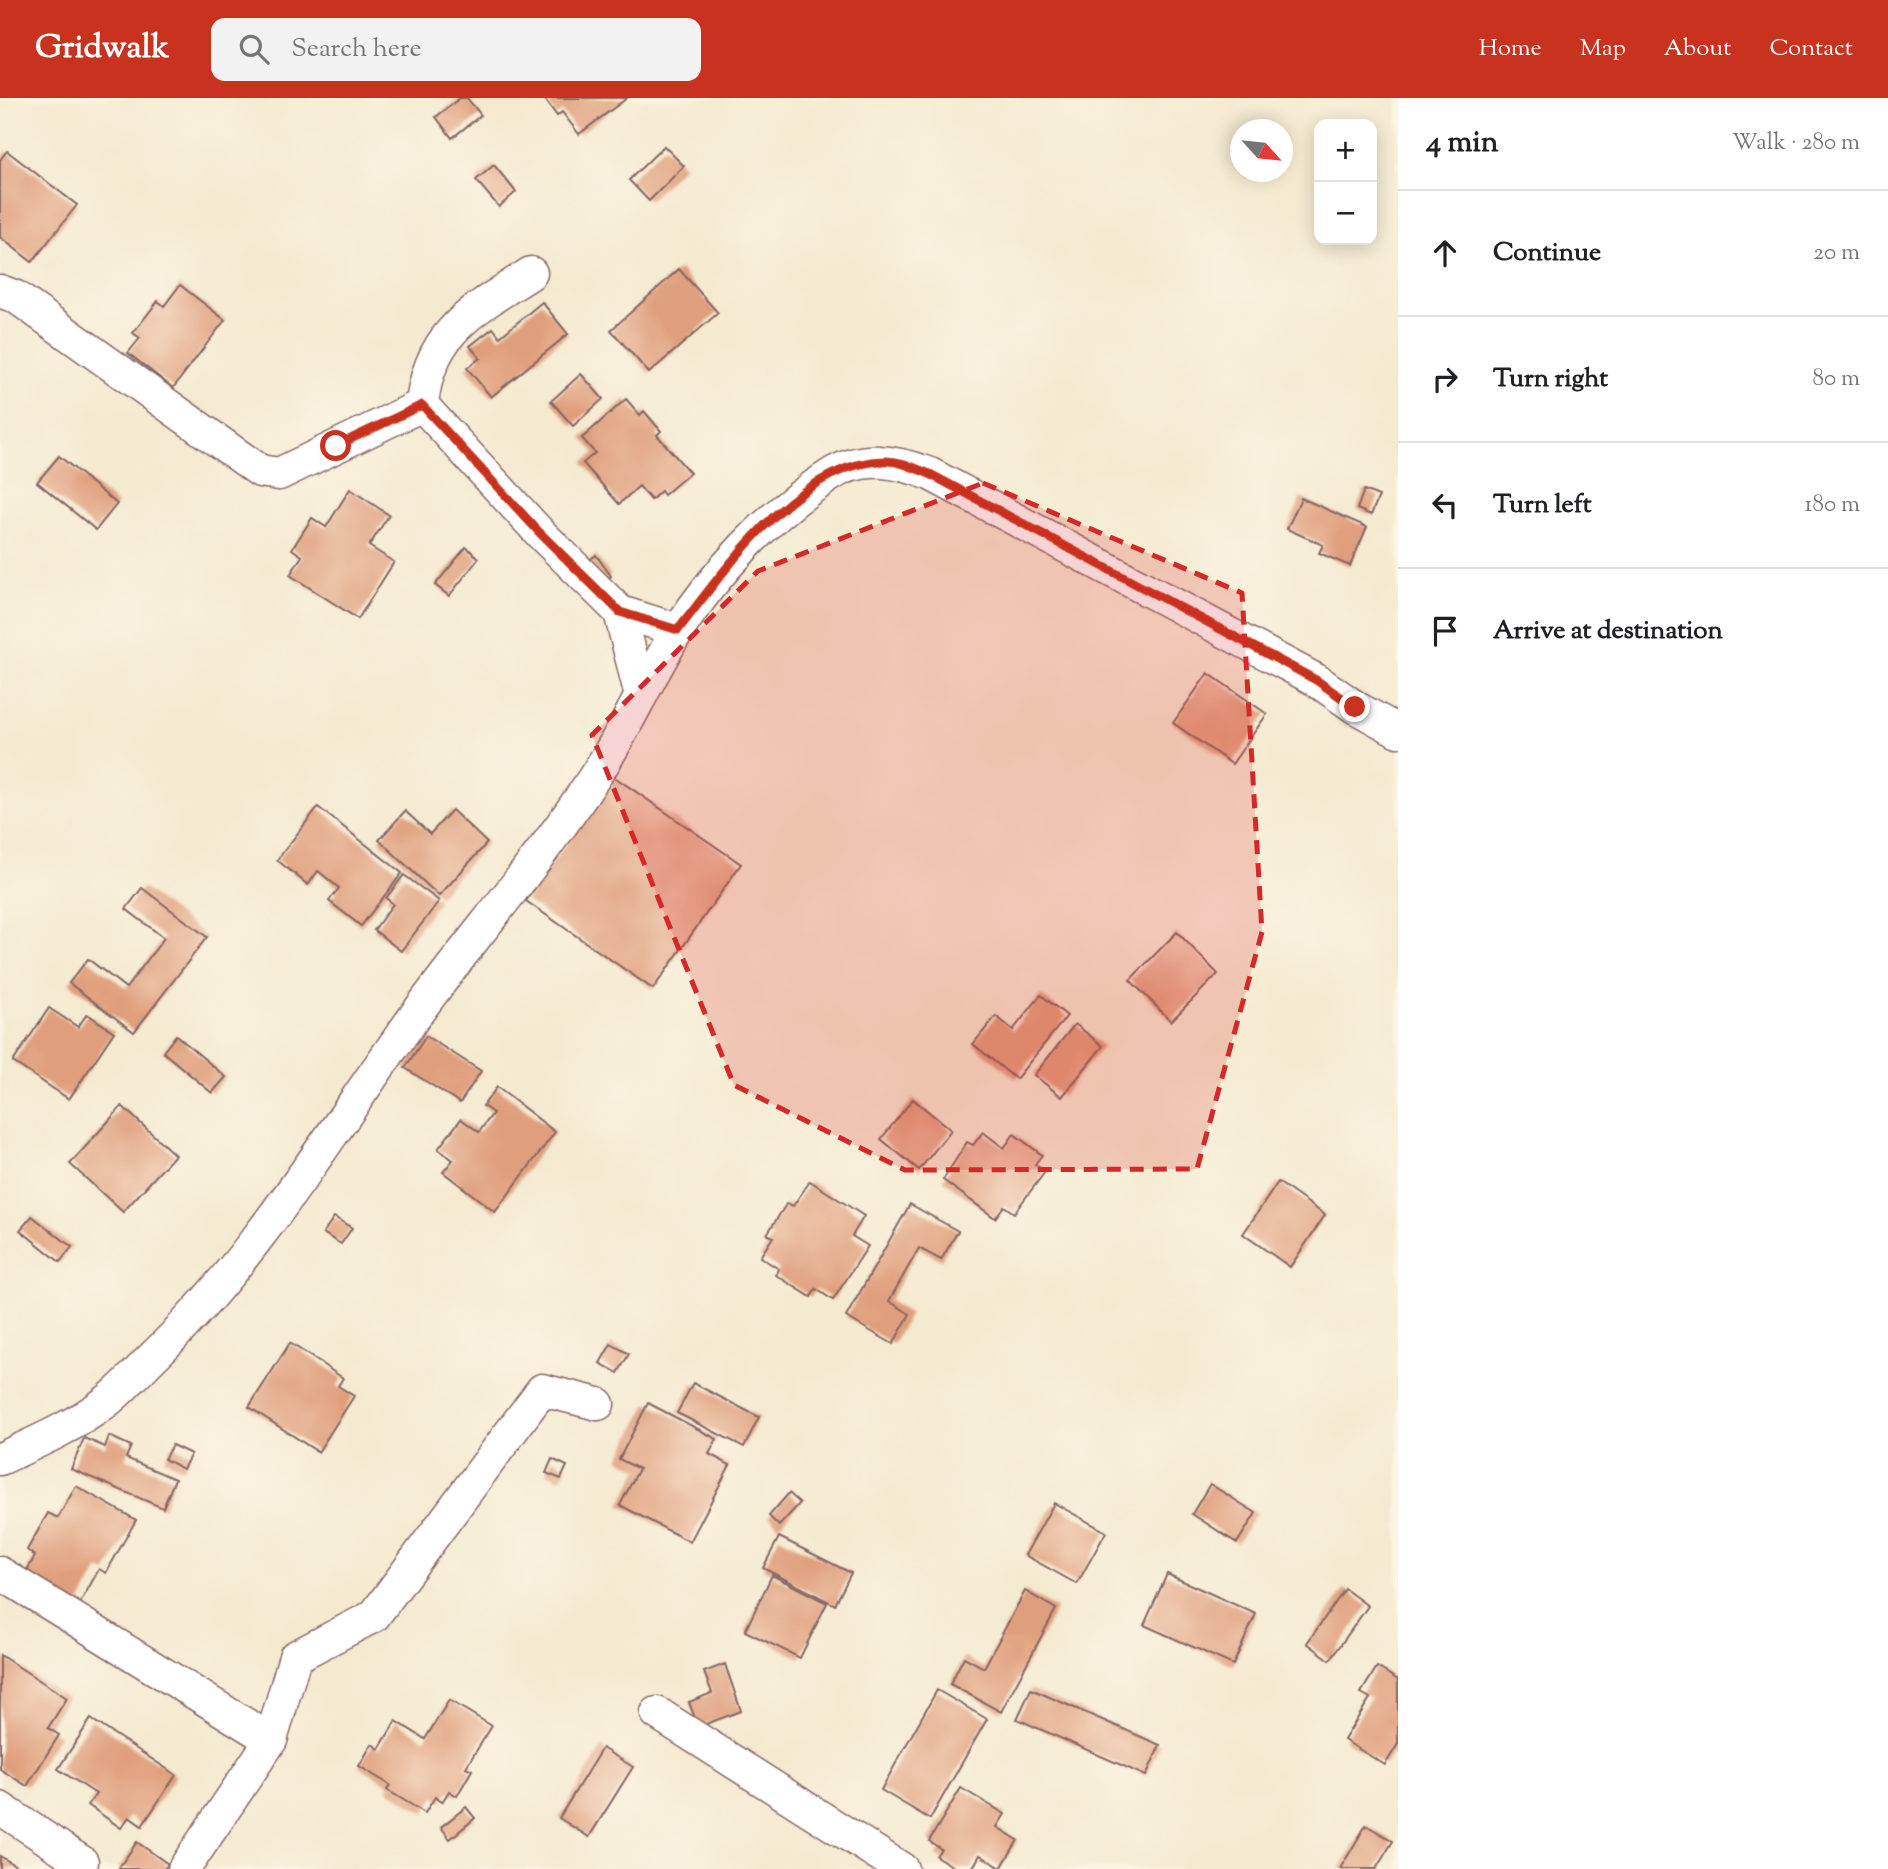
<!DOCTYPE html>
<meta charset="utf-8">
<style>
:root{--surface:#fff;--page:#f2f2f2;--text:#202124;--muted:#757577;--line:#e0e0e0;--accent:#c8321e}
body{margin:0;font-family:"Sorts Mill Goudy",serif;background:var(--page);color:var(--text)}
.controls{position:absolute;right:21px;top:21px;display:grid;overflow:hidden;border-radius:14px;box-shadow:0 4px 18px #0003}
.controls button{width:63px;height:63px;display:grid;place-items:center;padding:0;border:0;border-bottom:2px solid var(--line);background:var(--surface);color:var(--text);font:35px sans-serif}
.compass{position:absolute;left:1230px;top:21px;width:63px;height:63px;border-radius:50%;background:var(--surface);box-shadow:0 4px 18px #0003;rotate:117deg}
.stop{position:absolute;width:21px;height:21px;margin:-16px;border:5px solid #c8321e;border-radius:50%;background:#fff}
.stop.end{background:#c8321e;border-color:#fff;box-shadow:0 2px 7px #0008}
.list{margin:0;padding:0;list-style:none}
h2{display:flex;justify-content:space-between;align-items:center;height:91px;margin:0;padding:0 28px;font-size:30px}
h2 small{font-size:23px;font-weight:400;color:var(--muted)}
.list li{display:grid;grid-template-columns:46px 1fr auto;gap:21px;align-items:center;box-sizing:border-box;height:126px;padding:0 28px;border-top:2px solid var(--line)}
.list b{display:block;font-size:26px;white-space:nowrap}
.list em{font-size:23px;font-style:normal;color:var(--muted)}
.icon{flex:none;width:38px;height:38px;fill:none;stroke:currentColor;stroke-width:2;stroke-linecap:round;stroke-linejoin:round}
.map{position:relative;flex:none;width:1398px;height:1771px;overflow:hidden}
header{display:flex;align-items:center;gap:42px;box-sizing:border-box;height:98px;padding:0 35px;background:var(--accent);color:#fff}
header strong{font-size:33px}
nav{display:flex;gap:38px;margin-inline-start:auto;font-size:24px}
.search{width:490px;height:63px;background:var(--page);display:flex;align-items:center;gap:18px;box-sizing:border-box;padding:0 24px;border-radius:14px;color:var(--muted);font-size:26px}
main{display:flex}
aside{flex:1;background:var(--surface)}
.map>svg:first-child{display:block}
.building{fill:#e09f7c}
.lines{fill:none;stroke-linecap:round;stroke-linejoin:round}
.minor-casing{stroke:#866665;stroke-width:35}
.minor{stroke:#fff;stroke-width:32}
.route{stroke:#c8321e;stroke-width:9}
.marked{fill:#d62828;fill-opacity:0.2;stroke:#d62828;stroke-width:5;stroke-dasharray:14 9;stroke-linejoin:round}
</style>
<header>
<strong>Gridwalk</strong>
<div class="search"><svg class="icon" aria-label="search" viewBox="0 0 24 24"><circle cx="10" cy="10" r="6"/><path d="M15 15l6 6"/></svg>Search here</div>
<nav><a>Home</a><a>Map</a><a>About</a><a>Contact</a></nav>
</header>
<main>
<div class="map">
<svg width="1398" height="1771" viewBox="0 0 1398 1771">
<rect width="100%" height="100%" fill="#fcf5e5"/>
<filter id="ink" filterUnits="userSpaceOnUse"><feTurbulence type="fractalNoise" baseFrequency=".0143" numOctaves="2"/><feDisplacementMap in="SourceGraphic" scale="14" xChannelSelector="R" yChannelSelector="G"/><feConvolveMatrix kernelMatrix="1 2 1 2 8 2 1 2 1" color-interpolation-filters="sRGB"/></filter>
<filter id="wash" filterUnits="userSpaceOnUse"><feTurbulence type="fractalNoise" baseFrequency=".00686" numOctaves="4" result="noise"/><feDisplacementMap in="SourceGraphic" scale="28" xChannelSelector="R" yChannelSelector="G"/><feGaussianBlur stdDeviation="1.57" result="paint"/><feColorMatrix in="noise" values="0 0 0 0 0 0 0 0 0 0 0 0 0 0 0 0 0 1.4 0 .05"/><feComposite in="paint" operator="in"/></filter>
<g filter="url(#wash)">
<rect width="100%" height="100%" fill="#f4ead0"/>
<g id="blocks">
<!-- building -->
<g class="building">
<polygon points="460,0 467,0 481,17 452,40 436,19"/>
<polygon points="544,0 627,0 579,36 562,14 557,18"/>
<polygon points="664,48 684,68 649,103 629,82"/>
<polygon points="7,53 77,107 32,164 0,139 0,62"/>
<polygon points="494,67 516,94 499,109 476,82"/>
<polygon points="679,171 718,215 649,275 611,232"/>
<polygon points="180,187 225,222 173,290 128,255 140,240 133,235 158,203 164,208"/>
<polygon points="542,204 568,236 491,299 467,270 480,260 470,248 493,230 500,239"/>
<polygon points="581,276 603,301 573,328 551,303"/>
<polygon points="626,301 640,317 644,313 661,333 657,337 690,375 664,397 661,393 651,402 639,388 619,406 583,365 595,355 582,340"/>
<polygon points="59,358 117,406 96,432 37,384"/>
<polygon points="350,391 389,417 369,448 394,464 358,521 290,477 302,458 292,451 312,420 326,429"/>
<polygon points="1364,392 1379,398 1371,417 1357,411"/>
<polygon points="1301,400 1367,429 1350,468 1319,455 1323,447 1287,431"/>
<polygon points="466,449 479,460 449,498 435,487"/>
<polygon points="596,457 611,478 596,489 581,469"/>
<polygon points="1208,575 1267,616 1232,666 1173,625"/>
<polygon points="613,678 741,766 653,891 526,803"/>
<polygon points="318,709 402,775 361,828 329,803 339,790 318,773 308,787 277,762"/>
<polygon points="452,712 487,745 439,798 379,742 405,713 430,736"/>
<polygon points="404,777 439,803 401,853 374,832 393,806 386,800"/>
<polygon points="142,790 207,839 134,934 69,885 88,861 126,890 164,840 126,811"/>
<polygon points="1177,834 1218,876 1171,923 1130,882"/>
<polygon points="1041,897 1067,918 1016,981 973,946 996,918 1013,932"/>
<polygon points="49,910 78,929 87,916 114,934 69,1001 13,964"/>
<polygon points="1075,926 1103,948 1062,999 1034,977"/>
<polygon points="176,937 226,979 212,995 163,954"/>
<polygon points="426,938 481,973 460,1005 405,970"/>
<polygon points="497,989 555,1034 495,1114 443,1074 453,1062 438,1051 461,1021 479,1034 493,1015 483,1008"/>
<polygon points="913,1001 951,1032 919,1072 881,1041"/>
<polygon points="122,1008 175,1057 123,1114 70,1066"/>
<polygon points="983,1034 1004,1050 1014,1036 1042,1057 1035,1066 1045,1074 1014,1115 1004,1108 995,1120 943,1082 967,1044 973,1047"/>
<polygon points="810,1083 864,1118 852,1138 868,1148 833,1202 816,1191 811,1199 776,1177 779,1171 760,1159 773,1139 767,1136 787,1105 793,1108"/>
<polygon points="1278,1084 1325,1117 1290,1169 1243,1136"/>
<polygon points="910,1106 958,1133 941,1162 919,1150 889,1203 910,1216 893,1246 846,1219"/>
<polygon points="32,1118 72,1149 60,1164 20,1132"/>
<polygon points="334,1119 352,1130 341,1146 323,1135"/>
<polygon points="290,1245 343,1280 338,1288 354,1298 318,1354 249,1309"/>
<polygon points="611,1246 629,1256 618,1275 600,1265"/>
<polygon points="693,1285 759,1319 744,1349 677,1315"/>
<polygon points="648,1305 717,1341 709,1356 730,1367 690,1444 620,1407 639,1371 619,1361"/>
<polygon points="109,1338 131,1348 126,1360 175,1381 163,1410 71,1371 84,1340 105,1349"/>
<polygon points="172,1347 191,1356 183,1371 164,1361"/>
<polygon points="552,1361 567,1368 561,1381 546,1375"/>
<polygon points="1210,1386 1256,1415 1237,1445 1192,1416"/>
<polygon points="76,1388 136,1422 106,1475 99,1471 78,1509 24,1478 35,1458 27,1452 48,1415 58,1420"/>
<polygon points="789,1395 800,1405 779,1428 769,1418"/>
<polygon points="1054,1405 1106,1434 1077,1486 1025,1457"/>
<polygon points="779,1439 851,1475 835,1507 763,1470"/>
<polygon points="1167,1476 1256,1516 1233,1567 1144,1527"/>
<polygon points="772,1477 827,1505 800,1560 745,1533"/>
<polygon points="1345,1491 1368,1508 1330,1562 1307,1545"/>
<polygon points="1025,1493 1056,1511 1001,1614 950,1586 964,1559 984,1570"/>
<polygon points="0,1557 67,1600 48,1630 59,1637 27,1688 0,1671"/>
<polygon points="725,1566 741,1613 698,1629 689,1604 712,1595 704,1574"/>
<polygon points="1377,1569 1398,1582 1398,1646 1385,1667 1344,1642 1370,1600 1361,1595"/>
<polygon points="1031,1591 1160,1647 1146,1678 1017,1621"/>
<polygon points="937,1592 987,1621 930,1721 881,1692"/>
<polygon points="449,1602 492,1628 466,1669 472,1672 457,1698 449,1693 442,1704 435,1699 425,1715 387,1692 390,1687 359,1668 372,1646 379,1651 396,1623 425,1641"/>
<polygon points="91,1621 176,1677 142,1728 129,1719 121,1730 88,1707 96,1696 58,1671"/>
<polygon points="602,1650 633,1669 589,1739 559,1720"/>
<polygon points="961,1690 1005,1716 997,1729 1018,1742 1001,1770 980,1757 972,1771 957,1771 936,1758 941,1751 929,1743"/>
<polygon points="466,1709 475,1720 450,1741 441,1729"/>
<polygon points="1366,1727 1393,1743 1376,1771 1340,1771"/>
<polygon points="137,1744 168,1766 164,1771 118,1771"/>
<polygon points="0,1758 21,1771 0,1771"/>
</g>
</g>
</g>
<g filter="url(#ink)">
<use href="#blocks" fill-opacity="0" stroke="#866665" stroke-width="2"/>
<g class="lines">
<!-- minor casing -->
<g class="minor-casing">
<g id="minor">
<polyline points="0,193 16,199 260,373 279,376 422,307 540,435 620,514 678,532"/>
<path d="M422,307C429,233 474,212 531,175"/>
<polyline points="620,514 641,598"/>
<path d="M0,1361C35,1345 76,1327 106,1304C124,1290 140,1271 157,1255C262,1152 336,1025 423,907C481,829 544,757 597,675C627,630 648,579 677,534C715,474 770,416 829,378C862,356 896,363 930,376L1316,582L1355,609L1398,633"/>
<polyline points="0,1475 271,1642"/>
<polyline points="657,1615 902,1771"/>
<polyline points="0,1710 82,1764"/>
<polyline points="184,1771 271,1642 295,1559 374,1518 542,1292 598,1306"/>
</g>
</g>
<!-- minor -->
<use href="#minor" class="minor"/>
</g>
</g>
<g class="lines" filter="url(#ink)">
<!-- route -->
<path class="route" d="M336,348L422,307L540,435L620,514L678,532C725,472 799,364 884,363C900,362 916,371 930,376L1316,582L1355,609"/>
</g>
<!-- marked area -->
<path class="marked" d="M983,385L1242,495L1262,834L1197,1071L905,1072L734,987L592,637L758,473Z"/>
</svg>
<div class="controls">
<button>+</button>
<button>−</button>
</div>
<svg class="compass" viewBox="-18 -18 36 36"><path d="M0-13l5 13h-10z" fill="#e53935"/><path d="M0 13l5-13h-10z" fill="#757577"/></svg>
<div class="stop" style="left:336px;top:348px"></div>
<div class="stop end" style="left:1355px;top:609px"></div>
</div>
<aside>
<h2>4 min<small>Walk · 280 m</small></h2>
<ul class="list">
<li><svg class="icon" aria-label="ahead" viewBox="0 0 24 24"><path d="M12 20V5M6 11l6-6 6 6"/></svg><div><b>Continue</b></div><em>20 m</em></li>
<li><svg class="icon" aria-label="right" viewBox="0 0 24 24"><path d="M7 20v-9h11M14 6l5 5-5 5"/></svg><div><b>Turn right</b></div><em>80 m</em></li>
<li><svg class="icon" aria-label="left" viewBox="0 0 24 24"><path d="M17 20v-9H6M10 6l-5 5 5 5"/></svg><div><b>Turn left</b></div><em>180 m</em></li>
<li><svg class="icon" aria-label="arrive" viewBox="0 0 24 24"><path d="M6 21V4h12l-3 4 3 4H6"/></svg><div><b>Arrive at destination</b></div></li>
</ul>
</aside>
</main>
